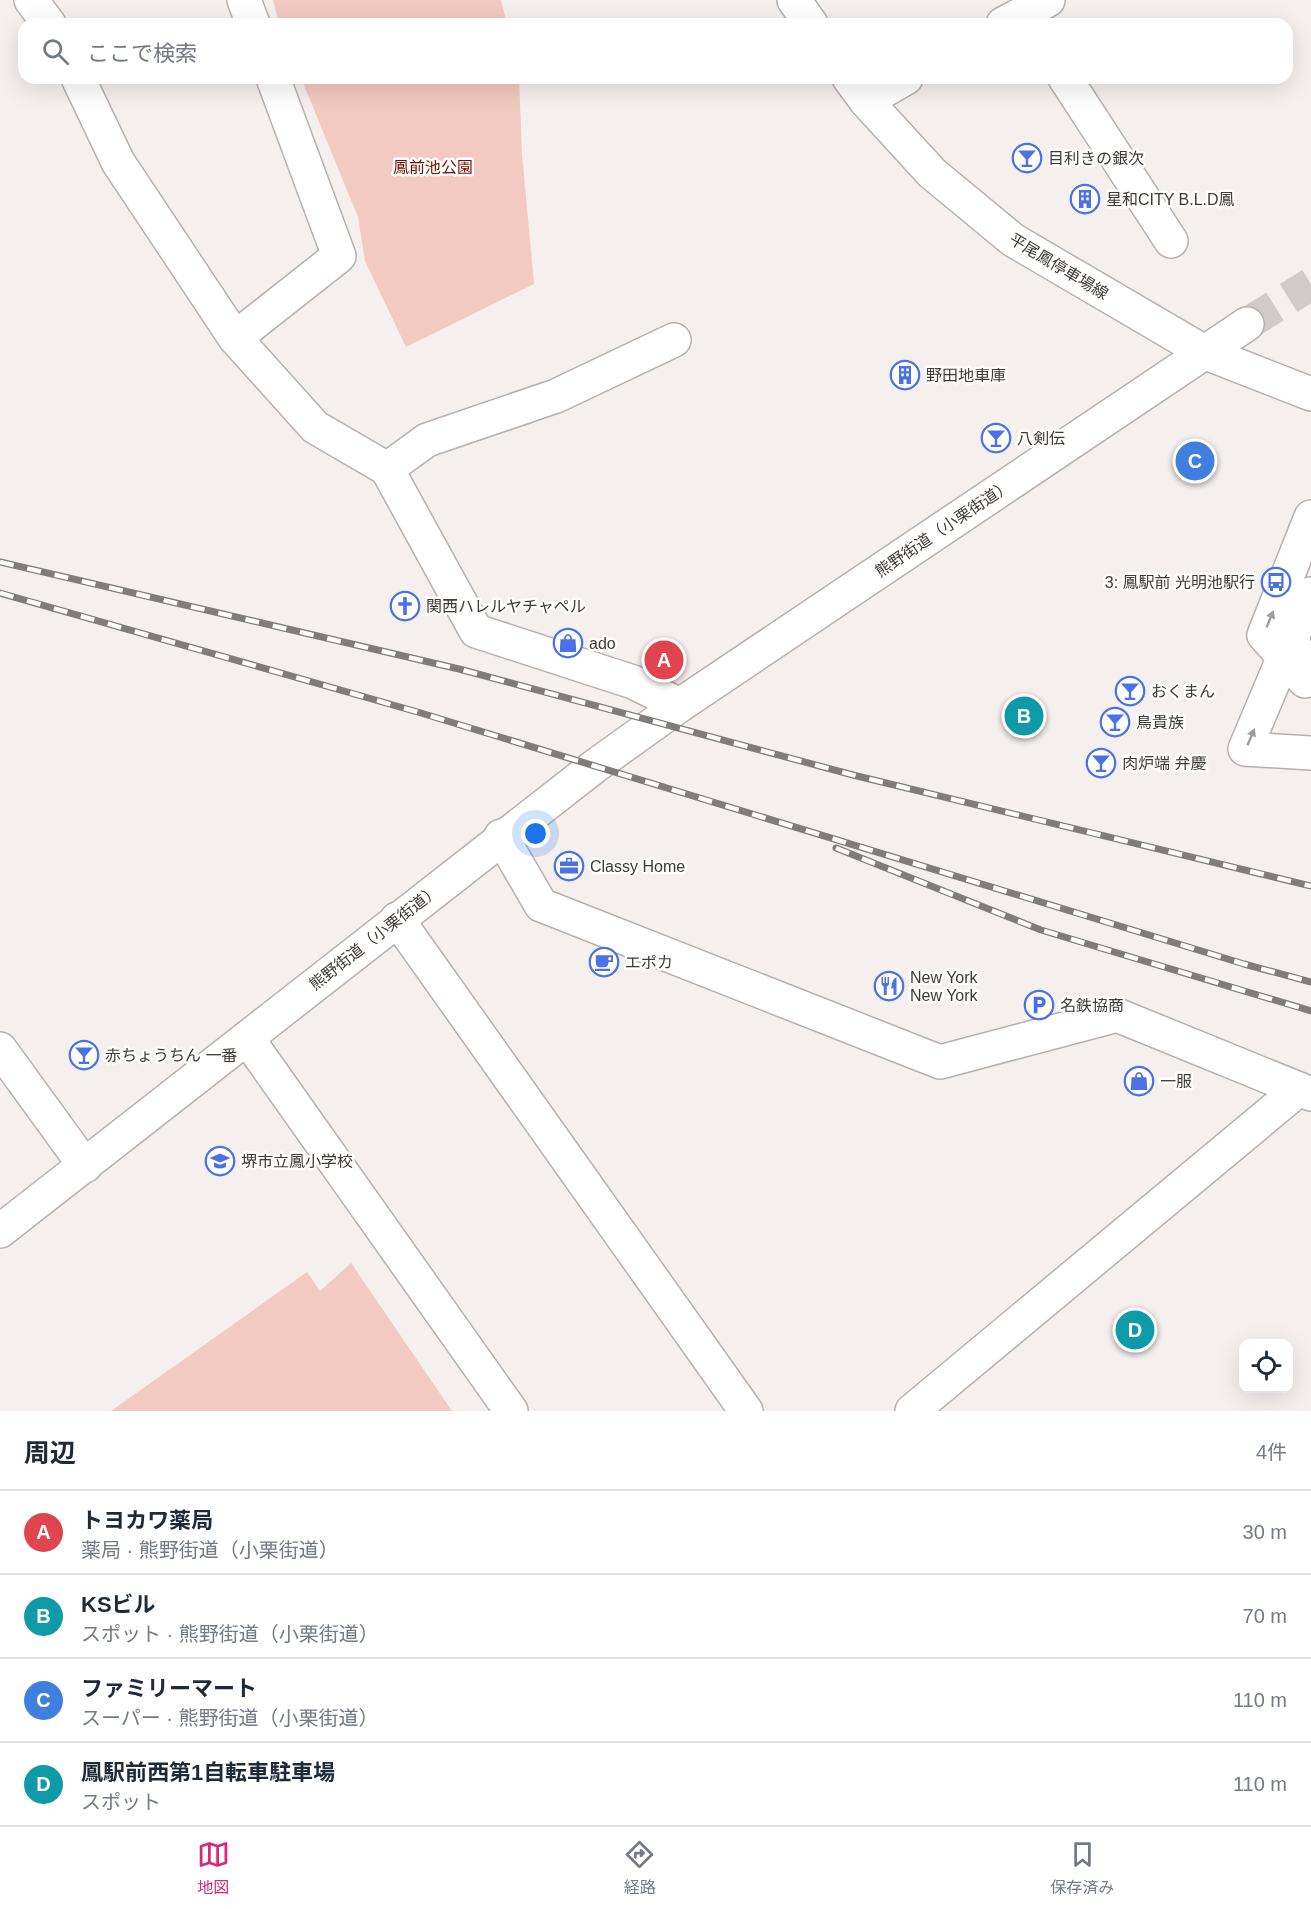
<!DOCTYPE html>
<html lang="ja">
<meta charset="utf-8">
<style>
:root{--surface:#fff;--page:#f2f2f3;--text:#1f2937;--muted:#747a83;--line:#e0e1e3;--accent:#db2777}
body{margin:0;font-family:Arial,"Noto Sans JP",sans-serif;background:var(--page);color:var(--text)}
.controls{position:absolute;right:18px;bottom:18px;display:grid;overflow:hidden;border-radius:12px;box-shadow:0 6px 24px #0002}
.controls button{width:54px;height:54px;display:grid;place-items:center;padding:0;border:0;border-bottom:2px solid var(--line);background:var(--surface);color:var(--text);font:30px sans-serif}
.you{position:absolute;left:536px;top:834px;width:21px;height:21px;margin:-15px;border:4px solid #fff;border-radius:50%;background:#1a73e8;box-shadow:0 0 0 9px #1a73e833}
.badge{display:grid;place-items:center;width:39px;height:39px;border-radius:50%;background:var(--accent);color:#fff;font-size:20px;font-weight:700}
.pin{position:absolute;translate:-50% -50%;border:3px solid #fff;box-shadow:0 2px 6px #0006}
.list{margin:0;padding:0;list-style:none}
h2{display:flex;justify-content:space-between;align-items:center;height:78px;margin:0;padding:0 24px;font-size:26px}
h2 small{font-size:20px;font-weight:400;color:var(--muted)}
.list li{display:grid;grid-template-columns:39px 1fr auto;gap:18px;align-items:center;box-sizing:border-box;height:84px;padding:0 24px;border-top:2px solid var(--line)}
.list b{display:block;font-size:22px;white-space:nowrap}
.list p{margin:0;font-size:20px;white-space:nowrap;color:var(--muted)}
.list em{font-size:20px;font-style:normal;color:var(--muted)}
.icon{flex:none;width:33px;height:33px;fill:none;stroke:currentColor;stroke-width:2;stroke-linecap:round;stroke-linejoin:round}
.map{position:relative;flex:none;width:1311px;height:1411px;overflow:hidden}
.search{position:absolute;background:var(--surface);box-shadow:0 6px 24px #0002;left:18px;right:18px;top:18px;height:66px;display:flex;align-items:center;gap:15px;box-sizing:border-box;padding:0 21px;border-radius:18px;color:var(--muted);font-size:22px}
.sheet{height:414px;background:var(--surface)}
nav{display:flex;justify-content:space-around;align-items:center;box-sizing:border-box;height:84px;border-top:2px solid var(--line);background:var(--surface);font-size:16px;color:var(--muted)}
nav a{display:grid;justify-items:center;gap:3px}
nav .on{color:var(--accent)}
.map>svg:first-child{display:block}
.green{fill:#f2cac2}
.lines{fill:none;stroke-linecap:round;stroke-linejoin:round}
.minor-tunnel{stroke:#d0cbca;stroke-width:33;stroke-dasharray:33 16;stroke-linecap:butt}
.minor-casing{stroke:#b6b0af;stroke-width:36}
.major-casing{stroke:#b6b0af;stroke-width:36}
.minor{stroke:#fff;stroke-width:33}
.major{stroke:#fff;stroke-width:33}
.rail-casing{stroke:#807c7b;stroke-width:7}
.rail{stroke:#fffefd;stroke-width:4.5;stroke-dasharray:14;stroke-linecap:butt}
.oneway{fill:#9e9d9c}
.labels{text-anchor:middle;stroke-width:5;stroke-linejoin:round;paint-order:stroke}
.poi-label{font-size:16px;fill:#3d3b3a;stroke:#fffefd;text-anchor:start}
.park-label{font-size:16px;fill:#6b0f01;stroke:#fffefd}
.street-label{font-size:16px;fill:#3d3b3a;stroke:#fffefd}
</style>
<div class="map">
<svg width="1311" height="1411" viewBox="0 0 1311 1411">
<rect width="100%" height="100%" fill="#f5efee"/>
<!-- green -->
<g class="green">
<polygon points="273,0 501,0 507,24 279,24"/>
<polygon points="301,78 519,78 522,154 534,284 406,347 365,261 358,217"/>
<polygon points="351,1263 452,1411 111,1411 307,1272 320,1291"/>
</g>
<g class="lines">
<!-- minor-tunnel -->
<polyline class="minor-tunnel" points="1247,324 1311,284"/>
<!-- minor casing -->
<g class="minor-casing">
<g id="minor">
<polyline points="31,0 49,24"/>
<polyline points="244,0 253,24"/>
<polyline points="1003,24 1048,0"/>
<polyline points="78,78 118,162 235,338 315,427 387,469 476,631 633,682 680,705"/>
<polyline points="1065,78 1171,241"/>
<polyline points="866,101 906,78"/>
<polyline points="235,338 339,256 273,78"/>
<polyline points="387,469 427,440 556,396 674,340"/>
<polyline points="1291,640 1245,749 1311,753"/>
<polyline points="1300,662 1292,637 1311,594"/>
<polyline points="1305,681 1264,635 1311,517"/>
<polyline points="501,836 541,905 940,1062 1117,1015 1311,1094"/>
<polyline points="397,919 746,1411"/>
<polyline points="247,1038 511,1411"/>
<polyline points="0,1049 85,1166"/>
<polyline points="0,1231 595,766 680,705 1247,324"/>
<polyline points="912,1411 1299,1089"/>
</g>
</g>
<!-- major casing -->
<g class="major-casing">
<g id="major">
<polyline points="794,0 811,24"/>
<polyline points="849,78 866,101 932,173 1013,240 1206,353 1311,394"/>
</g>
</g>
<!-- minor -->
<use href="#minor" class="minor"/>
<!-- major -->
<use href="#major" class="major"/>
<!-- rail casing -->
<g class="rail-casing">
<g id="rail">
<polyline points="0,562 459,669 853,775 1311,886"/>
<polyline points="0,593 421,713 1244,964 1311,982"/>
<polyline points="836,848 1041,930 1311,1011"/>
</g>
</g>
<!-- rail -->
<use href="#rail" class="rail"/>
</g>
<!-- one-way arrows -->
<defs><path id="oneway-solid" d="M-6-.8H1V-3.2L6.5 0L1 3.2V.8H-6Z" transform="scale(1.5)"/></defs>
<g class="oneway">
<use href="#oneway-solid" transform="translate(1270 619) rotate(-68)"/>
<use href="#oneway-solid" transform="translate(1251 737) rotate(-67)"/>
</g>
<!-- icons -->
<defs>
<g id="bar-ring" transform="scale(1.5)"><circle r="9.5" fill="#fffefd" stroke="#4a72e5" stroke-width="1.5"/><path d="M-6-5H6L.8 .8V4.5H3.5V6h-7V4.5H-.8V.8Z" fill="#4a72e5"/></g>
<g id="building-ring" transform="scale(1.5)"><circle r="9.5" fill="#fffefd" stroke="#4a72e5" stroke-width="1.5"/><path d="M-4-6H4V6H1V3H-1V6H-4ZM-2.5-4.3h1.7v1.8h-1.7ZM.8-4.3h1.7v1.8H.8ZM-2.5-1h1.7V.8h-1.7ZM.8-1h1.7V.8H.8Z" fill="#4a72e5"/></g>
<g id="bus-ring" transform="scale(1.5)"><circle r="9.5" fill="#fffefd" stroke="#4a72e5" stroke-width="1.5"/><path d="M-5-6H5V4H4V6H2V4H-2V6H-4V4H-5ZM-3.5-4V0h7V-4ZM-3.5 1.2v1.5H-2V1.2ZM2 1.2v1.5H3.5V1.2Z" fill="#4a72e5"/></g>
<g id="church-ring" transform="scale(1.5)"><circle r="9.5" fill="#fffefd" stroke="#4a72e5" stroke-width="1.5"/><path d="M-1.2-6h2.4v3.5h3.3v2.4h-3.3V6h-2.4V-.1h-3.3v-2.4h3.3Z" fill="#4a72e5"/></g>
<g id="shop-ring" transform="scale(1.5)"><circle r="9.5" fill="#fffefd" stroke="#4a72e5" stroke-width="1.5"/><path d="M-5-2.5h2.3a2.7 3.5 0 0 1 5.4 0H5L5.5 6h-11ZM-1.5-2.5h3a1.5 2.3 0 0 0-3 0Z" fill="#4a72e5"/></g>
<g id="office-ring" transform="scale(1.5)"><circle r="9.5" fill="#fffefd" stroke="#4a72e5" stroke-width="1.5"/><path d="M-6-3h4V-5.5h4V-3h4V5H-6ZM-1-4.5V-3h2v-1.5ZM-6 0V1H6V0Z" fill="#4a72e5"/></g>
<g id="cafe-ring" transform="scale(1.5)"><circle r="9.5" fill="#fffefd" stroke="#4a72e5" stroke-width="1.5"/><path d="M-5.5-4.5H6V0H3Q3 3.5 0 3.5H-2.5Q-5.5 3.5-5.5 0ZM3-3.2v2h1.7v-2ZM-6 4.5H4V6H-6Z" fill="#4a72e5"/></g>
<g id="restaurant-ring" transform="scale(1.5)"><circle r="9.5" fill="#fffefd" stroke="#4a72e5" stroke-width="1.5"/><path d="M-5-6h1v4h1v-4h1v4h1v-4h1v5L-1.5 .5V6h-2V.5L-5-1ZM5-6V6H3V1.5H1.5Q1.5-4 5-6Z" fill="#4a72e5"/></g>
<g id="parking-ring" transform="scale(1.5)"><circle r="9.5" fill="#fffefd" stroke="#4a72e5" stroke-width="1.5"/><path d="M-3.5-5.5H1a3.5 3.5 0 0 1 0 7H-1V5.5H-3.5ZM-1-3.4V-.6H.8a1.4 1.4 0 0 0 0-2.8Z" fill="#4a72e5"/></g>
<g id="school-ring" transform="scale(1.5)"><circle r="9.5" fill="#fffefd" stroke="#4a72e5" stroke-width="1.5"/><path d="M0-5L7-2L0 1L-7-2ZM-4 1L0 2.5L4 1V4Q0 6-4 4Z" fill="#4a72e5"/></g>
</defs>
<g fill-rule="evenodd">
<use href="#bar-ring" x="1027" y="158"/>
<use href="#building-ring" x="1085" y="199"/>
<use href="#building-ring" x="905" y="375"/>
<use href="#bar-ring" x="996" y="438"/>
<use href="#bus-ring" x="1276" y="582"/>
<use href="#church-ring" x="405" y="606"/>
<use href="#shop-ring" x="568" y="643"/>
<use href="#bar-ring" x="1130" y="691"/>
<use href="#bar-ring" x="1115" y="722"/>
<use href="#bar-ring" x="1101" y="763"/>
<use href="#office-ring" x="569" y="866"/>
<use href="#cafe-ring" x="604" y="962"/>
<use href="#restaurant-ring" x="889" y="986"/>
<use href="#parking-ring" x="1039" y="1005"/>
<use href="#bar-ring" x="84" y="1055"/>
<use href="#shop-ring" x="1139" y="1081"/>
<use href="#school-ring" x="220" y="1161"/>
</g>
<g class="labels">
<!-- poi labels -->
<g class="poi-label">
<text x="1048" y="164">目利きの銀次</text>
<text x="1106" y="205">星和CITY B.L.D鳳</text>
<text x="926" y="381">野田地車庫</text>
<text x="1017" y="444">八剣伝</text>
<text x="1255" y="588" text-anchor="end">3: 鳳駅前 光明池駅行</text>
<text x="426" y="612">関西ハレルヤチャペル</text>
<text x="589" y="649">ado</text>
<text x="1151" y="697">おくまん</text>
<text x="1136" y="728">鳥貴族</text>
<text x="1122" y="769">肉炉端 弁慶</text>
<text x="590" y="872">Classy Home</text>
<text x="625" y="968">エポカ</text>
<text x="910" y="983">New York<tspan x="910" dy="18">New York</tspan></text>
<text x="1060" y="1011">名鉄協商</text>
<text x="105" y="1061">赤ちょうちん 一番</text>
<text x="1160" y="1087">一服</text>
<text x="241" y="1167">堺市立鳳小学校</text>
</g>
<!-- park labels -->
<g class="park-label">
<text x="433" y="173">鳳前池公園</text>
</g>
<!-- street labels -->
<g class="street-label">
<text transform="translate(1059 266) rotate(31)" y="6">平尾鳳停車場線</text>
<text transform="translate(943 528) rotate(-34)" y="6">熊野街道（小栗街道）</text>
<text transform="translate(374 937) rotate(-38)" y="6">熊野街道（小栗街道）</text>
</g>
</g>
</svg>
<div class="controls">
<button><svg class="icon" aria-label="locate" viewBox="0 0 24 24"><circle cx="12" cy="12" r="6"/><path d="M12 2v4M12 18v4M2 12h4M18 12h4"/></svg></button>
</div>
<div class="you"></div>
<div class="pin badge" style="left:664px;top:660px;background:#e0444e">A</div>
<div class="pin badge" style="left:1024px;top:716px;background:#0f9aa8">B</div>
<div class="pin badge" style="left:1195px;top:461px;background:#3f7fe0">C</div>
<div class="pin badge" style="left:1135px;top:1330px;background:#0f9aa8">D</div>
<div class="search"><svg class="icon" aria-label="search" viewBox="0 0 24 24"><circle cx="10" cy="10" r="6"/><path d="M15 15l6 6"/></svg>ここで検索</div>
</div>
<section class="sheet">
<h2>周辺<small>4件</small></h2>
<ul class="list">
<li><span class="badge" style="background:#e0444e">A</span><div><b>トヨカワ薬局</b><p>薬局 · 熊野街道（小栗街道）</p></div><em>30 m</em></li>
<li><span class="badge" style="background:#0f9aa8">B</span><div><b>KSビル</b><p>スポット · 熊野街道（小栗街道）</p></div><em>70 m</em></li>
<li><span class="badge" style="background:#3f7fe0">C</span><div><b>ファミリーマート</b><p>スーパー · 熊野街道（小栗街道）</p></div><em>110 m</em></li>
<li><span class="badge" style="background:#0f9aa8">D</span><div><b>鳳駅前西第1自転車駐車場</b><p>スポット</p></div><em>110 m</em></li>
</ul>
</section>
<nav>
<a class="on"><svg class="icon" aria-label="map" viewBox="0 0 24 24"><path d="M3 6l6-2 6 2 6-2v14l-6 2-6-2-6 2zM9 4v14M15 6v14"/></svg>地図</a>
<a><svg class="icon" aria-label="directions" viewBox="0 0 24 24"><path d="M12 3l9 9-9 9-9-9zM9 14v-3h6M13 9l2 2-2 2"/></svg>経路</a>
<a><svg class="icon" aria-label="saved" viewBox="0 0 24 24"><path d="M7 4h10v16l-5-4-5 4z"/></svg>保存済み</a>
</nav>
